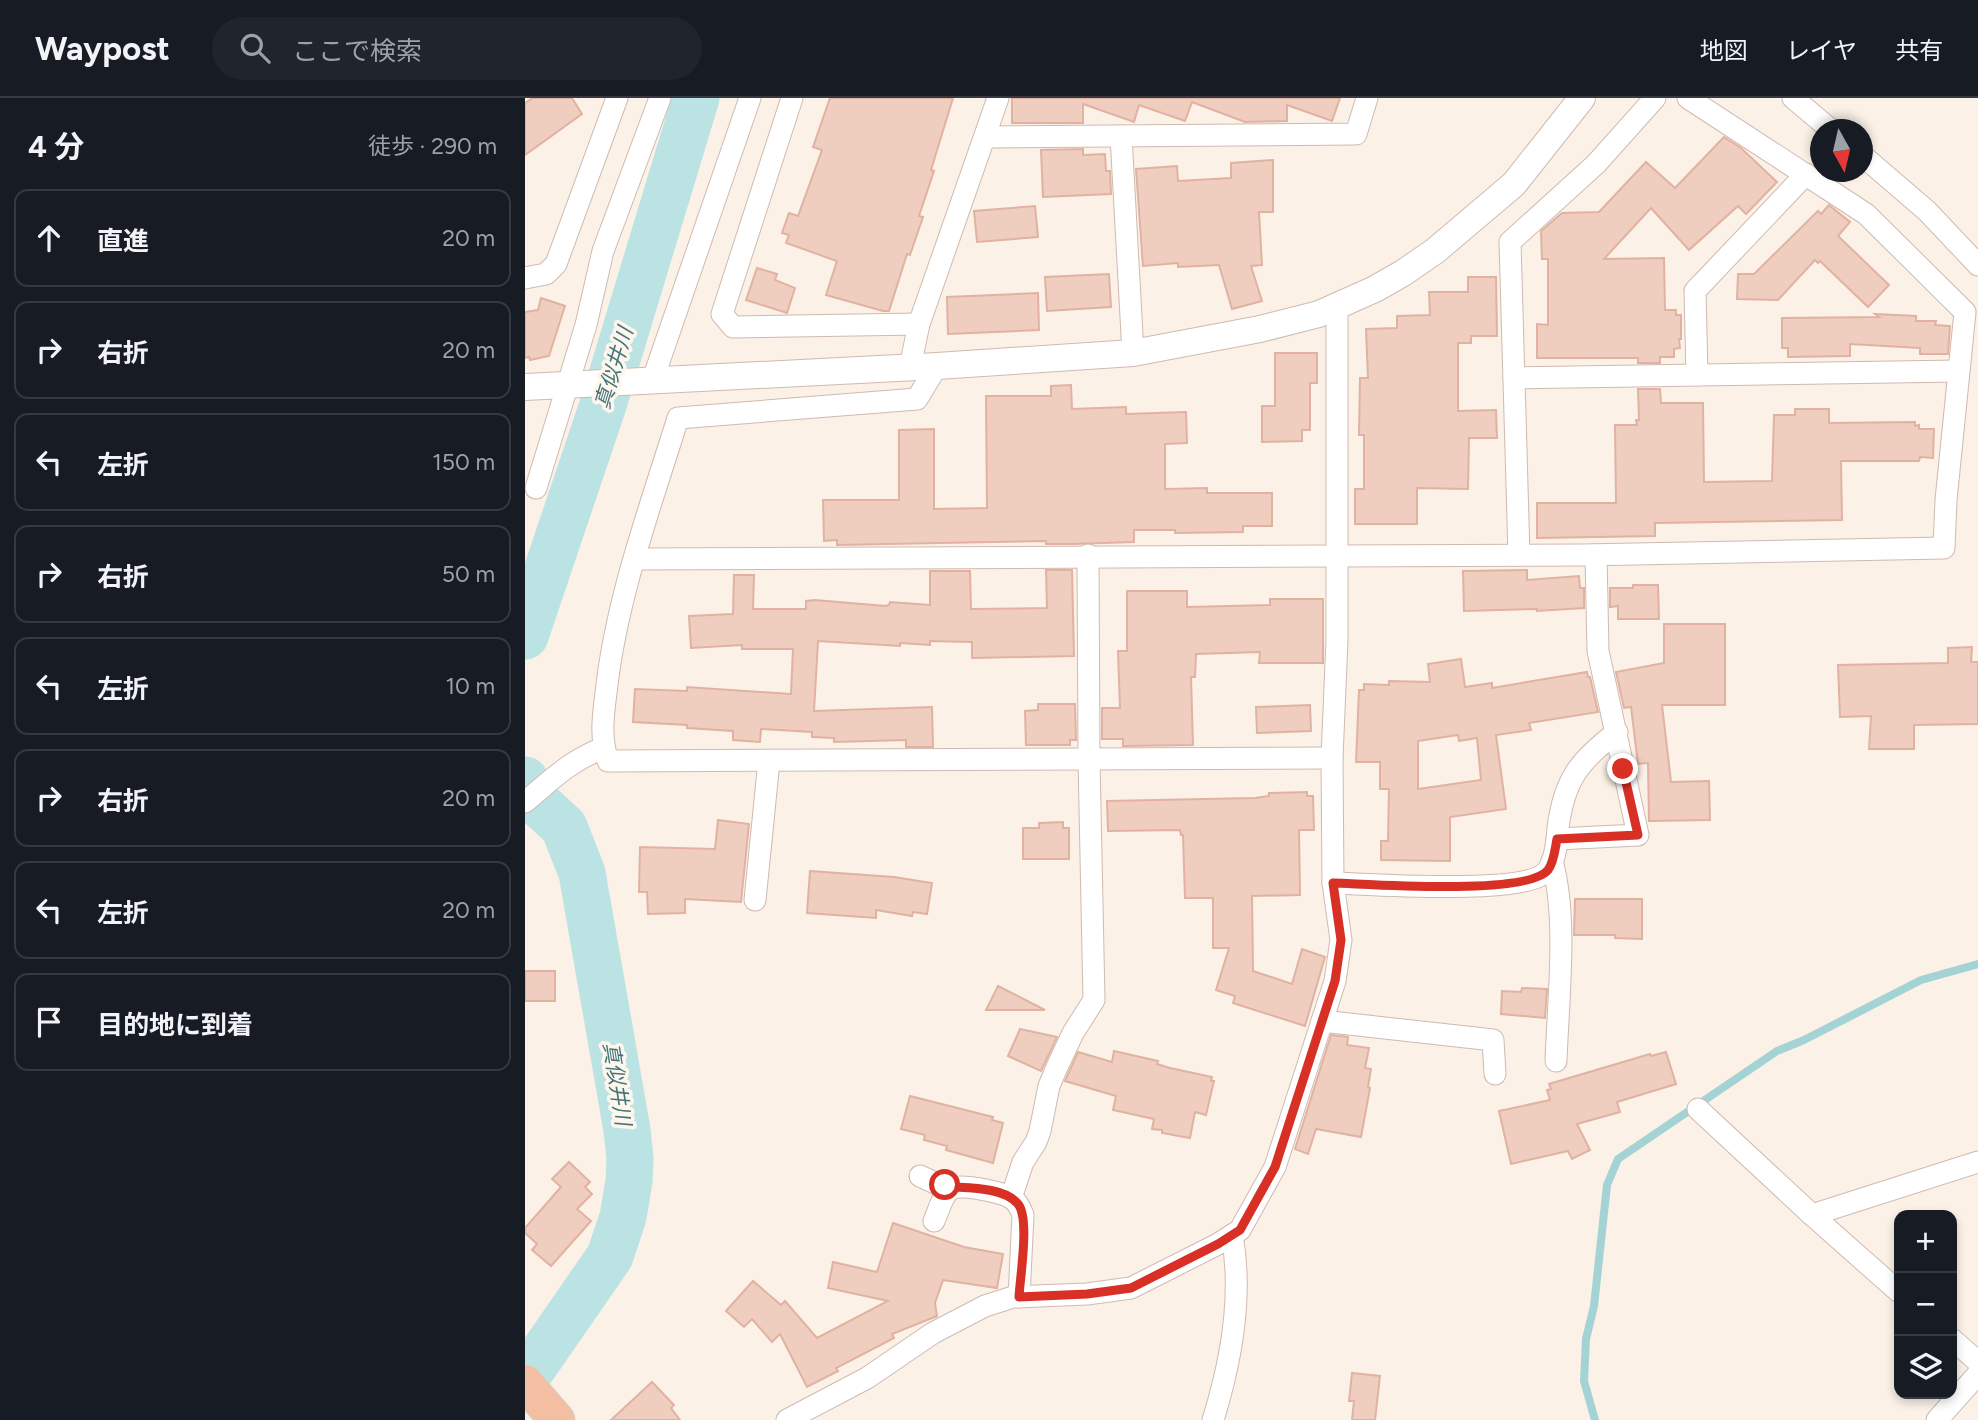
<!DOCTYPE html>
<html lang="ja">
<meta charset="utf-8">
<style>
:root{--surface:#171b24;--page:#20242c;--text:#f1f3f6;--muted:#9ea1a6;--line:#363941}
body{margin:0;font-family:Figtree,"Noto Sans JP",sans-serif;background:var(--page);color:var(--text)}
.controls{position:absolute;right:21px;bottom:21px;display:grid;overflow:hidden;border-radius:14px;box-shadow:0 4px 10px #0003}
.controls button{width:63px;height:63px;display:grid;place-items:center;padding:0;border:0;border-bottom:2px solid var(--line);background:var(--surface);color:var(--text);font:35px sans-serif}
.compass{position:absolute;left:1285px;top:21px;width:63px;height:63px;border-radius:50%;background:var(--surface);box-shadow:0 4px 10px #0003;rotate:172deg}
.stop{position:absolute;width:21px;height:21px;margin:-16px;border:5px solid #d93025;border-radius:50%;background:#fff}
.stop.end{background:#d93025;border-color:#fff;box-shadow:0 2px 7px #0008}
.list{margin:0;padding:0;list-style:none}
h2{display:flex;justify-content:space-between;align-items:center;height:91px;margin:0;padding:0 28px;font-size:30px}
h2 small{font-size:23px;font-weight:400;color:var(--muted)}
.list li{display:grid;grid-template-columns:46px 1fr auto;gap:21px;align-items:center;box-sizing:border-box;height:98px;margin:0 14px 14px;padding:0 14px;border:2px solid var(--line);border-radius:14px}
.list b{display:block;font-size:26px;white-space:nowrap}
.list em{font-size:23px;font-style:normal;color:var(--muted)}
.icon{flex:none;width:38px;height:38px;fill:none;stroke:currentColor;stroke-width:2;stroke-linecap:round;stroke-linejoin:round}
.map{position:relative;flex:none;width:1453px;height:1322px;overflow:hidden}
header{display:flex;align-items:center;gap:42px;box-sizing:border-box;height:98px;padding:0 35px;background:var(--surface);border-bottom:2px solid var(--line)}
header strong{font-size:33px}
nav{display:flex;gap:38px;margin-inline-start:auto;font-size:24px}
.search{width:490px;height:63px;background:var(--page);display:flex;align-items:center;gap:18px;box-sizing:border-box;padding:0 24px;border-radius:38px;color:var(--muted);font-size:26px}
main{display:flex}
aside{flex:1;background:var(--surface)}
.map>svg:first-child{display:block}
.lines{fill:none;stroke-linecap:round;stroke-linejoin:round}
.stream{stroke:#a3d3d5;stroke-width:8}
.river{stroke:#bce3e4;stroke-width:47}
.building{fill:#efcec0;stroke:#e1b2a1;stroke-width:2;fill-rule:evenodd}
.minor-casing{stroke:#cfbab1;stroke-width:23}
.tertiary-casing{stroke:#cfbab1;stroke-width:28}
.trunk-casing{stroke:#d8d0cd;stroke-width:37}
.minor{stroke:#fff;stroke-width:21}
.tertiary{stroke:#fff;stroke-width:26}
.trunk{stroke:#f4bea2;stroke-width:35}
.route{stroke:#d93025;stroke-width:9}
.labels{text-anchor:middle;stroke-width:7;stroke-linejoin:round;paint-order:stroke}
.water-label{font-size:21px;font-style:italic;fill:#417578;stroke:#fef6ed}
</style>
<header>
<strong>Waypost</strong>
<div class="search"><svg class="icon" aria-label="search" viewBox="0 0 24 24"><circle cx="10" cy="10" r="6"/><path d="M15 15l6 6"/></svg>ここで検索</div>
<nav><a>地図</a><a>レイヤ</a><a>共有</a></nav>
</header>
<main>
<aside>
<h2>4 分<small>徒歩 · 290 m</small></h2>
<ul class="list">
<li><svg class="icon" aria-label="ahead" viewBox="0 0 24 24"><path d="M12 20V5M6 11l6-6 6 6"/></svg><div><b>直進</b></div><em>20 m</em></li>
<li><svg class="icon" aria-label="right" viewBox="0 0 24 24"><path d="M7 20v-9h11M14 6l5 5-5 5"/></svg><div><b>右折</b></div><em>20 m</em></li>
<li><svg class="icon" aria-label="left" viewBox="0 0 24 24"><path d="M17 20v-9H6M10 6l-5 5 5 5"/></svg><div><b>左折</b></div><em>150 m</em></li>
<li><svg class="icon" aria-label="right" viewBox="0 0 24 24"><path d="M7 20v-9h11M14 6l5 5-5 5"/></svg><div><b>右折</b></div><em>50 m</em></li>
<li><svg class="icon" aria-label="left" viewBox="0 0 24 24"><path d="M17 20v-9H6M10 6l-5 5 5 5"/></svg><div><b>左折</b></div><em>10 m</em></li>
<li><svg class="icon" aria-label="right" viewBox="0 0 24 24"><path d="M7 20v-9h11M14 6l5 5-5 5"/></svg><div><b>右折</b></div><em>20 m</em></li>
<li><svg class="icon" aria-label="left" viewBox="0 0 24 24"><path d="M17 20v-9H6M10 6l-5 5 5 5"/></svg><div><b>左折</b></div><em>20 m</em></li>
<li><svg class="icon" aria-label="arrive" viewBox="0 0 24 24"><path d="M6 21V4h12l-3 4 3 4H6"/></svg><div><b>目的地に到着</b></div></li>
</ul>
</aside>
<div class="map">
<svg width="1453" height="1322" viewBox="0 0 1453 1322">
<rect width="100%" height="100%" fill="#fbf1e7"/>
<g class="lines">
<!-- stream -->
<polyline class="stream" points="1070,1322 1059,1283 1061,1241 1069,1208 1082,1087 1093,1061 1252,953 1279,942 1396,882 1453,866"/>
<!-- river -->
<g class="river">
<polyline points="0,538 78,307 171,0"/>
<polyline points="0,682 14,706 39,729 57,775 102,1032 105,1061 104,1083 98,1119 85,1158 0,1281"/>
</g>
</g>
<!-- building -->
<g class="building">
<polygon points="8,0 47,0 57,16 0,57 0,5"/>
<polygon points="305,0 428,0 406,72 409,73 394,118 398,119 385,157 382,156 364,213 358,213 301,197 312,163 261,145 264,137 257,135 264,115 273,118 297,52 288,49"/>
<polygon points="487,0 815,0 807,23 762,7 762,23 720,24 667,4 660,23 614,7 609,24 558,6 558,25 487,25"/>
<polygon points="1199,39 1216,50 1252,84 1221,116 1213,108 1164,152 1126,110 1079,161 1139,160 1140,212 1151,212 1151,217 1156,217 1156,241 1154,241 1155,250 1149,251 1149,259 1135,259 1135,265 1113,265 1113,260 1012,260 1012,226 1023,227 1023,161 1017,161 1016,133 1037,115 1074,114 1121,64 1150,90"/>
<polygon points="558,51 558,57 580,56 581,73 585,73 586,96 518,99 516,52"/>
<polygon points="748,62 748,114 734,114 737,167 726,168 737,203 707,211 694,167 653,169 653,165 618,168 611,71 652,68 653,83 706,80 706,65"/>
<polygon points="1304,107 1325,124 1313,138 1364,187 1343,209 1295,163 1293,165 1290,162 1253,202 1212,201 1213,176 1229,176 1293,113 1296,116"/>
<polygon points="510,108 513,139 452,144 449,113"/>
<polygon points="232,170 252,176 250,182 270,190 262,215 221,202"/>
<polygon points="584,176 586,209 522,213 520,179"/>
<polygon points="943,179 971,179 972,238 946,238 946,245 933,245 933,313 971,312 972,340 944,340 943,391 892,390 892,426 830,426 830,391 839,391 839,337 834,337 835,280 843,280 841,231 872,230 872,218 905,217 904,194 943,194"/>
<polygon points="513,195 514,232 423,236 422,199"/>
<polygon points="16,200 40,208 24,258 5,262 4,259 0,260 0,214 13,212"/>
<polygon points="1350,216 1391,218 1391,223 1411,223 1410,227 1425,228 1423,256 1395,256 1395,250 1325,246 1325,258 1263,259 1263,250 1257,250 1257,220 1354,219"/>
<polygon points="750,255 792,255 792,285 785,285 785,332 777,332 777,343 737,344 737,308 750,308"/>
<polygon points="546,287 547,311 601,309 601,316 661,314 662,345 640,346 640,391 682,390 682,395 747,395 747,428 718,428 718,434 650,435 650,432 609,432 609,444 547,446 521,446 521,443 312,447 312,442 299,443 298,402 374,402 374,332 409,331 409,411 462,410 461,298 526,298 526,288"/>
<polygon points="1113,291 1135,291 1136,305 1178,305 1179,384 1247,383 1249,317 1270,317 1270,311 1304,311 1304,325 1390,324 1390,328 1394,327 1394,331 1409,331 1408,360 1395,359 1394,363 1316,363 1317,422 1130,425 1130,438 1012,440 1012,405 1091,405 1090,327 1112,327 1111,322 1114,322"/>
<polygon points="521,472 547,472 549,558 447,560 447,544 405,543 405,547 375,545 375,548 293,543 289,613 407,609 408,649 381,649 381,642 309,644 309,640 287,639 287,634 236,631 235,644 208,642 208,633 162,630 162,627 108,624 110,591 162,593 162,589 266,596 268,551 217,551 217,547 166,550 164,518 208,516 209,477 229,477 228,511 281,511 281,503 290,502 361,508 364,507 365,504 405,507 405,473 445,473 446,511 522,510"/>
<polygon points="1002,472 1002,482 1054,478 1055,490 1059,490 1059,510 1012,513 1012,511 939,513 938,473"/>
<polygon points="1108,487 1133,487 1134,521 1093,521 1093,508 1085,509 1085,490 1108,490"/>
<polygon points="602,493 662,493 662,509 745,507 745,501 798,501 798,565 734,565 735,554 671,556 670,579 666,579 668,647 598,648 598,641 577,641 577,610 595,610 593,553 602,553"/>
<polygon points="1139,526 1200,526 1200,607 1137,607 1146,684 1184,683 1185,722 1124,723 1123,665 1113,666 1106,609 1099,610 1091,574 1139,565"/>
<polygon points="1447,549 1446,564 1453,564 1453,626 1389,627 1389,651 1344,651 1346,618 1315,619 1313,567 1423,565 1423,550"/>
<path d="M936,561L940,589L967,585V590L1062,574L1063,579H1065L1073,614L1004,625L1006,632L971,637L981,711L925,719V763L856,762V743H863L864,691H855V664H831L834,592H839V586L864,587V583L905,584L903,566ZM933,637L934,643L952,640L956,682L893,691V643Z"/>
<polygon points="513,606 550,606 551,642 545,642 545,647 501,647 500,613 513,612"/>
<polygon points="785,607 786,633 732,635 731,609"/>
<polygon points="782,694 782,698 788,698 789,732 774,732 775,797 727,798 728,873 767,886 777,851 800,859 780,928 708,905 710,898 691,892 704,850 688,850 688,800 660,800 658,737 656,737 655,732 583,733 582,703 730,700 744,698 744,695"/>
<polygon points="193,722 224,726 216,804 160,801 160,815 123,816 122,794 114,794 115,749 190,751"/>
<polygon points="538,724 538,730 544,730 544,761 498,761 498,730 514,730 514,725"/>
<polygon points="285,773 369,779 407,785 402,816 388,814 387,818 351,812 351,820 282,815"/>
<polygon points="1050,801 1117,801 1117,841 1090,840 1090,837 1049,837"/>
<rect x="0" y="873" width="30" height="30"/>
<polygon points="473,888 520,912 461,912"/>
<polygon points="997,890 1022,891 1020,920 976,916 977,893 996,894"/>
<polygon points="495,931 532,939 516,973 483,958"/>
<polygon points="806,937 823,939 822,947 844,950 840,970 846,971 843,989 845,990 836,1039 791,1031 783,1056 770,1051"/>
<polygon points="589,953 633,963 632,966 645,970 687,979 686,983 689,983 681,1017 670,1014 665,1040 637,1035 637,1032 627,1031 629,1021 588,1012 591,998 540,983 553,954 587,964"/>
<polygon points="1141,954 1151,986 1092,1004 1095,1014 1052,1026 1065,1052 1047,1061 1043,1053 986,1066 974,1013 1025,1002 1022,992 1026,991 1024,986 1125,956 1126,958"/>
<polygon points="385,998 468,1019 467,1022 478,1025 468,1065 421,1052 422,1048 399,1042 400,1037 376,1031"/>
<polygon points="44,1064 65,1084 60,1089 67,1096 52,1111 66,1123 26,1168 7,1152 12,1146 0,1135 0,1130 36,1089 27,1081"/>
<polygon points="368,1125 439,1149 478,1156 472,1190 418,1182 410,1205 412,1218 367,1236 369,1240 311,1270 313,1273 282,1289 255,1236 247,1244 227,1221 219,1229 201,1213 228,1183 256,1207 260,1203 292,1240 363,1203 303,1190 308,1164 352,1174"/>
<polygon points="827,1275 855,1278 850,1322 827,1322 829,1303 824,1303"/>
<polygon points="127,1284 149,1307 146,1310 155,1322 86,1322"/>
</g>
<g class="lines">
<!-- minor casing -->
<g class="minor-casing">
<g id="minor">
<polyline points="267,0 197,216 208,229 394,226"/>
<polyline points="1268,0 1306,32"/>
<polyline points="596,38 608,255"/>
<polyline points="460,39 831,36 842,0"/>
<polyline points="1338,58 1402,113 1453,167"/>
<polyline points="0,180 21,176 31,166 92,0"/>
<path d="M412,268L392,301L153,320C125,410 91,501 81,595C78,618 75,641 83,663L807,660"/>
<polyline points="385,269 394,226 473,0"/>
<polyline points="1172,277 1170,193 1281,76"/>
<polyline points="989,280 1434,273"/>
<polyline points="128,281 225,0"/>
<polyline points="11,390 61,227 78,153 135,0"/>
<polyline points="994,457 985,144 1071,66 1130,0"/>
<polyline points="109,461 1057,457 1419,450 1421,402 1440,214 1341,116 1163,0"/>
<path d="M0,704C25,683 47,661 79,650"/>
<polyline points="1032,741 1113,737 1073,553 1071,457"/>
<path d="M1027,763C1043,820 1033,903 1031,963"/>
<path d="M808,785C845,786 1004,798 1023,772C1031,761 1032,743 1033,730C1039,682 1054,663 1092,634"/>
<polyline points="230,802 244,663"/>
<polyline points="797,923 968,942 970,976"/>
<polyline points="1173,1011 1287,1117 1374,1194"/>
<polyline points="395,1078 425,1092"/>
<polyline points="486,1100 498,1064 511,1044 515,1033 524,988 532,969 548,935 569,902 564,662 563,457"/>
<polyline points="1287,1117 1453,1064"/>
<path d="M409,1123C413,1114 417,1099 424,1092C432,1084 474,1094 485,1099C492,1103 495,1109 498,1117L494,1199"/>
<polyline points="1427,1241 1453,1264"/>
<polyline points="262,1322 342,1280 408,1235 460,1208 488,1199 562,1196 606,1190 693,1146 715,1132 750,1069 810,883 816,842 808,785 807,660 812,542 812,209"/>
<path d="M688,1322C706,1264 718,1197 707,1137"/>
<polyline points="1412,1322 1453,1276"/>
</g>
</g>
<!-- tertiary casing -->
<g class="tertiary-casing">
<polyline id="tertiary" points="0,289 412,268 608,255 735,231 794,216 850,191 878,175 910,153 989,86 1057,0"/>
</g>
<!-- trunk casing -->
<g class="trunk-casing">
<polyline id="trunk" points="0,1285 32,1322"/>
</g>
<!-- minor -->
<use href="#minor" class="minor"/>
<!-- tertiary -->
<use href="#tertiary" class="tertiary"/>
<!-- trunk -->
<use href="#trunk" class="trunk"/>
</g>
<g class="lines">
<!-- route -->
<path class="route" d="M420,1087L425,1091L429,1089C447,1090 480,1090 493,1106C505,1120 495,1179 494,1199L562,1196L606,1190L693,1146L715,1132L750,1069L810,883L816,842L808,785C845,786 1002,798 1023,772C1029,764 1030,751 1032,741L1113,737L1098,671"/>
</g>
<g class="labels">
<!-- water labels -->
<g class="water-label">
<text transform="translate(89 270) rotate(-73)" y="7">真似井川</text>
<text transform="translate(92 986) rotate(81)" y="7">真似井川</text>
</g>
</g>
</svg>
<div class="controls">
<button>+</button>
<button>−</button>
<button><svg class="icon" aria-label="layers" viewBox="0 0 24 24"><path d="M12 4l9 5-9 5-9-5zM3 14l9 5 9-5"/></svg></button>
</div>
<svg class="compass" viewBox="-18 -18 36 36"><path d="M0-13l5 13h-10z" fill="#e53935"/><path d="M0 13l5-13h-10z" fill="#9ea1a6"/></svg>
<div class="stop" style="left:420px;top:1087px"></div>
<div class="stop end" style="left:1098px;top:671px"></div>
</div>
</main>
